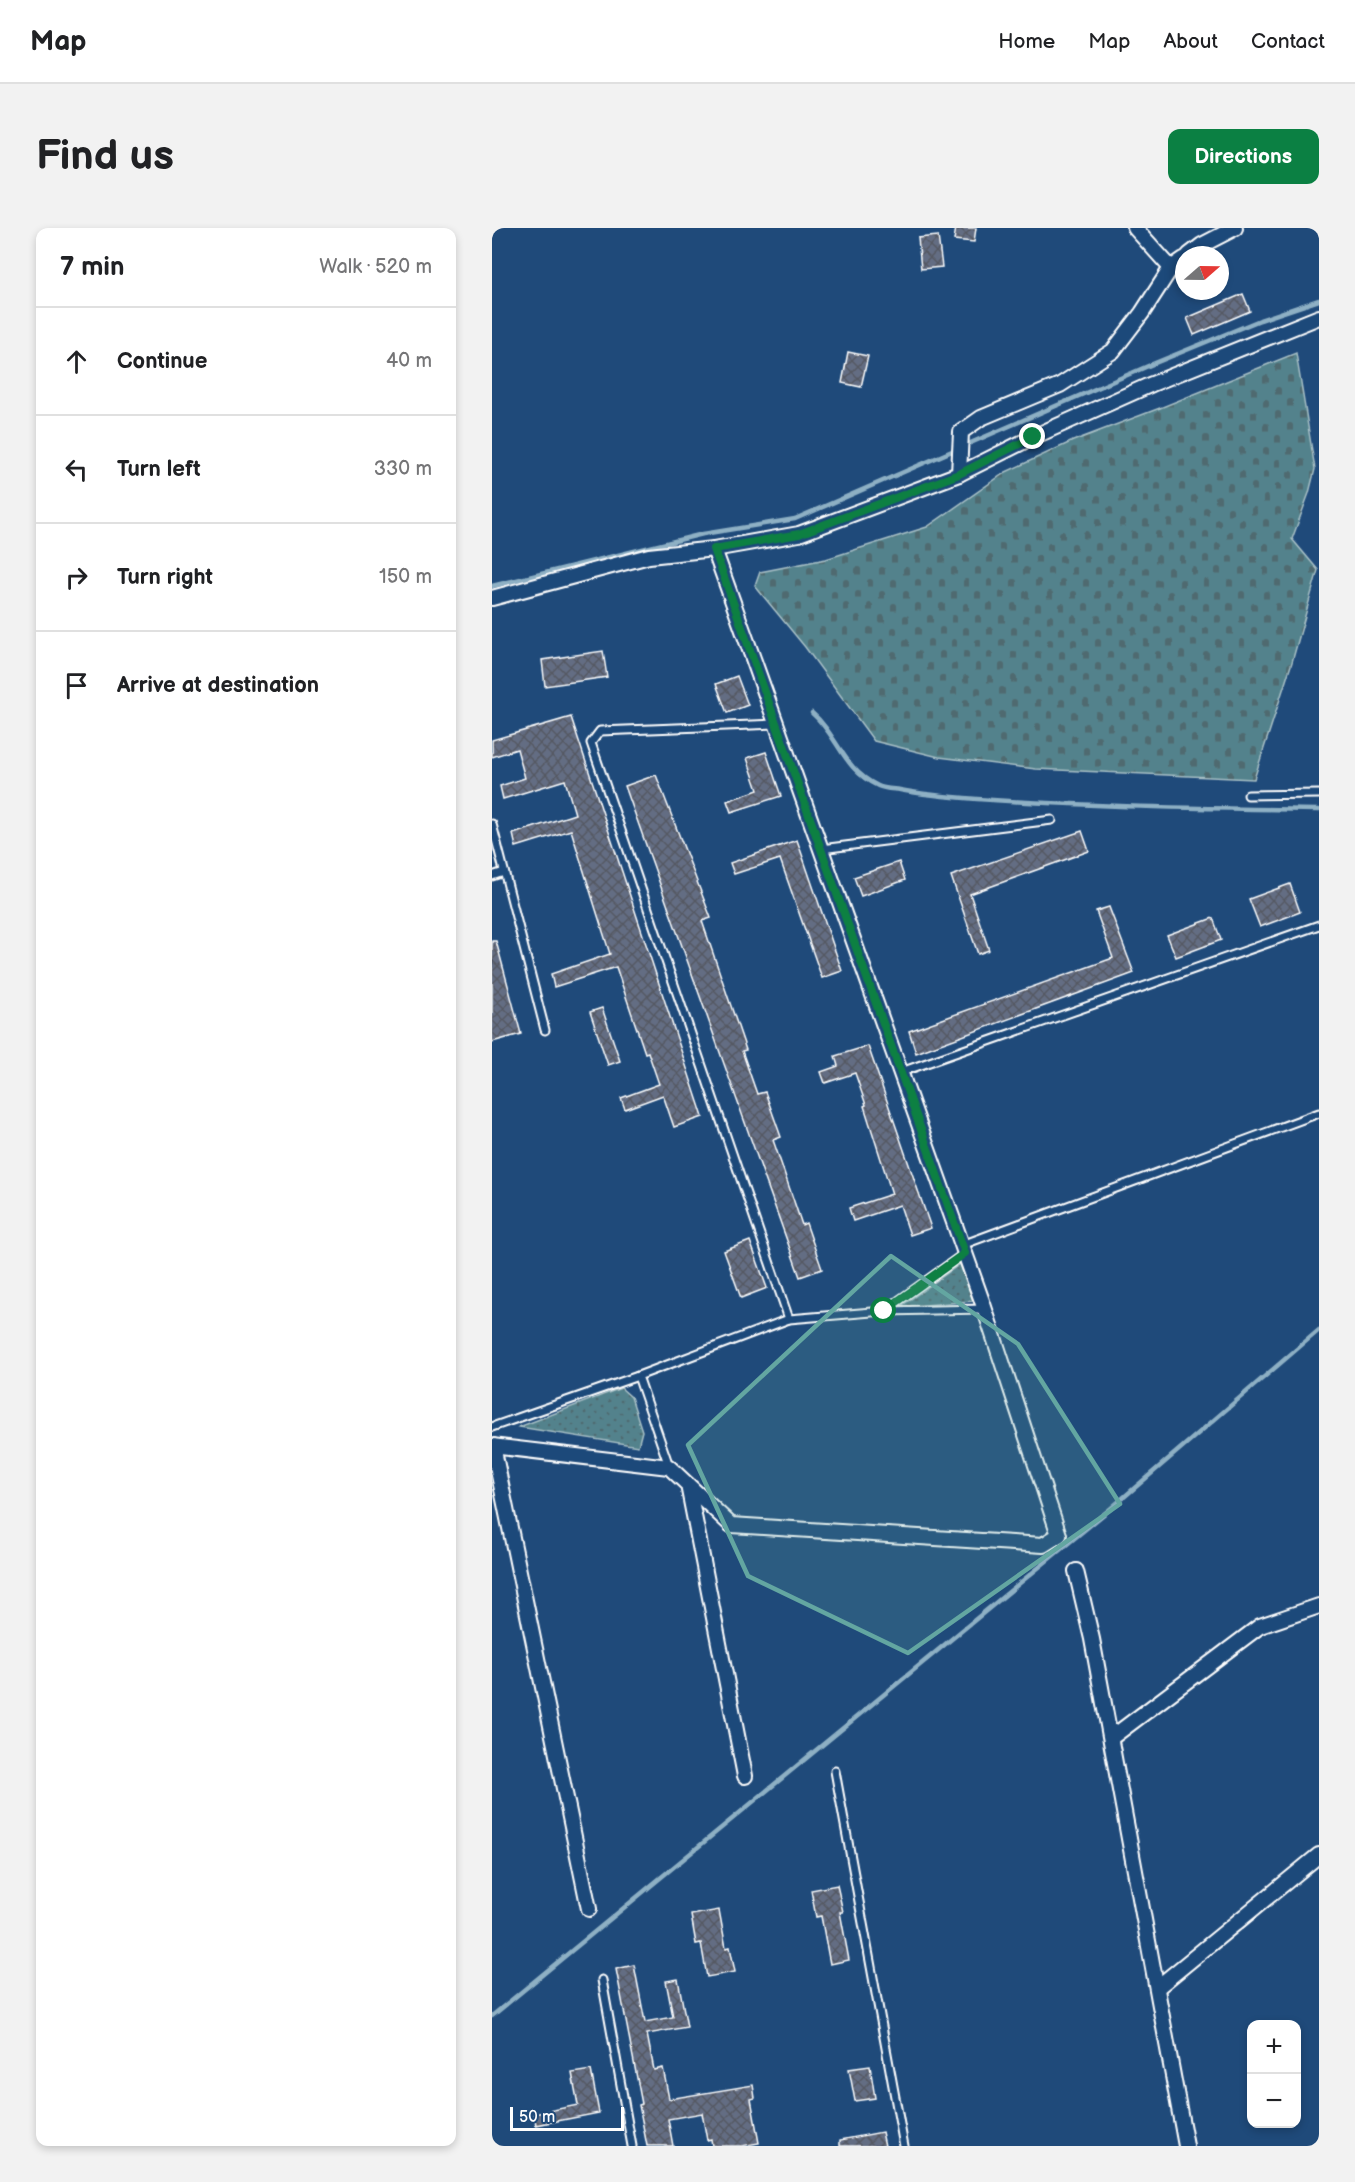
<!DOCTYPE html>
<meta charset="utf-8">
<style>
:root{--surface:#fff;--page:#f2f2f2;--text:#202124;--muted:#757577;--line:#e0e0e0;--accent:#0b8043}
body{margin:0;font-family:"Balsamiq Sans",sans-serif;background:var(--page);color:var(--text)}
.controls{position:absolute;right:18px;bottom:18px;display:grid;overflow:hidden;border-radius:12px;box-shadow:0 3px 9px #0003}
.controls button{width:54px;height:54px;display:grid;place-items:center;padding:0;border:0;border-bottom:2px solid var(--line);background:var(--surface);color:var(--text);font:30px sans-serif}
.compass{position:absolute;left:683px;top:18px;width:54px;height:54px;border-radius:50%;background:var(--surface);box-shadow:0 3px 9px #0003;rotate:70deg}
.scale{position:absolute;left:18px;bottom:15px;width:114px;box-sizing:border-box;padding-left:6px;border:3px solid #fff;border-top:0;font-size:16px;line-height:21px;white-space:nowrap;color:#fff;-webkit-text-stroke:4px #1f4a7a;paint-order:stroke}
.stop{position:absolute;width:18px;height:18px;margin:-14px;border:4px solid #0b8043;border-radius:50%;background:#fff}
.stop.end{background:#0b8043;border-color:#fff;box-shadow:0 2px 6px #0008}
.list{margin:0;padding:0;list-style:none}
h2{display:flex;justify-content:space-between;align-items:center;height:78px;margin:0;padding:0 24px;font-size:26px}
h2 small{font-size:20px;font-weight:400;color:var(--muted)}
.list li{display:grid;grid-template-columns:39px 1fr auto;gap:18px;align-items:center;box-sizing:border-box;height:108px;padding:0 24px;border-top:2px solid var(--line)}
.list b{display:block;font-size:22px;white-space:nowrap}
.list em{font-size:20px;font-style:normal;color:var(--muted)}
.icon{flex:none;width:33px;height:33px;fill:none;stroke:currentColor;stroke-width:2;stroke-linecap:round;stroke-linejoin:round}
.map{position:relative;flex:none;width:827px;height:1918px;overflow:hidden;border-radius:12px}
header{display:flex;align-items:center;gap:36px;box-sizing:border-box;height:84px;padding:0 30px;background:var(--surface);border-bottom:2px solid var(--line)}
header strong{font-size:28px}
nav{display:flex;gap:33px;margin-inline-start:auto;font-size:21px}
.intro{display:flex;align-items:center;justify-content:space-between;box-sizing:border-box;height:144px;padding:0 36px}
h1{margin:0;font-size:42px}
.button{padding:15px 27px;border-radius:12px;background:var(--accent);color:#fff;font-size:21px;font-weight:700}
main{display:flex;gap:36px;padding:0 36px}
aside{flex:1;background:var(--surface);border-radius:12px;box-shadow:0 3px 9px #0003}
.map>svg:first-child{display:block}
.grass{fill:url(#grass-dots);stroke:#a9c0c6;stroke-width:1.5}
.cemetery{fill:url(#cemetery-stones);stroke:#a9c0c6;stroke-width:1.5}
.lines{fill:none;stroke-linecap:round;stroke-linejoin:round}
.stream{stroke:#8eb0c4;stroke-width:4.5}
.building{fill:url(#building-cross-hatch);stroke:#fff;stroke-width:1.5}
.service-casing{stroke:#fff;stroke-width:11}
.minor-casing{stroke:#fff;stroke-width:18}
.service{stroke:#1f4a7a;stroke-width:7}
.minor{stroke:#1f4a7a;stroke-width:14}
.route{stroke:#0b8043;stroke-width:8}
.marked{fill:#63a6a1;fill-opacity:0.2;stroke:#63a6a1;stroke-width:4.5;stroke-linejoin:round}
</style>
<header>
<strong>Map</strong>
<nav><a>Home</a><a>Map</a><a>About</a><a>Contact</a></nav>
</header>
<div class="intro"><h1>Find us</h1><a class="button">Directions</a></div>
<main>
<aside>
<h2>7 min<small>Walk · 520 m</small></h2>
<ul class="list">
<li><svg class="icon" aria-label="ahead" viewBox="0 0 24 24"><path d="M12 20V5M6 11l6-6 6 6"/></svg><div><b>Continue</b></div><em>40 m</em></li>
<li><svg class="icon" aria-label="left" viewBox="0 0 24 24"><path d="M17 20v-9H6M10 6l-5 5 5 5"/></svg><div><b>Turn left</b></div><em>330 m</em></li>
<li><svg class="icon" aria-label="right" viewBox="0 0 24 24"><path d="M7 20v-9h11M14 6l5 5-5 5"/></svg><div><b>Turn right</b></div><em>150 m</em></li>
<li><svg class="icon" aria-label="arrive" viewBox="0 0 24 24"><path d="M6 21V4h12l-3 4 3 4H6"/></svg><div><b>Arrive at destination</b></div></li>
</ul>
</aside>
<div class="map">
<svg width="827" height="1918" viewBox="0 0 827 1918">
<defs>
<pattern id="grass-dots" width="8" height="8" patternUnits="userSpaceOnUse" patternTransform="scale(1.5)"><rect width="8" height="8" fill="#53828c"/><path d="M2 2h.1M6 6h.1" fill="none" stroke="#506a6f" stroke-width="1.8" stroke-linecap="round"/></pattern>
<pattern id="cemetery-stones" width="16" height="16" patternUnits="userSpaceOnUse" patternTransform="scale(1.5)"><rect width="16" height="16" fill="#53828c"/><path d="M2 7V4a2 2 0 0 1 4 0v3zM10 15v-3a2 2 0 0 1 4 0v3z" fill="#506a6f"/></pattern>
<pattern id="building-cross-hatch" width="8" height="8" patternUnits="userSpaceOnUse" patternTransform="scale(1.5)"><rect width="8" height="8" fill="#636d83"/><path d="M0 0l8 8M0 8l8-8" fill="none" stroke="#555962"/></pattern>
</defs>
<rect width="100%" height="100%" fill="#1f4a7a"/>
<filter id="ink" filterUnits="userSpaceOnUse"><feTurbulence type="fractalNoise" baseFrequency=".0167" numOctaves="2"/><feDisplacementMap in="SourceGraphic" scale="12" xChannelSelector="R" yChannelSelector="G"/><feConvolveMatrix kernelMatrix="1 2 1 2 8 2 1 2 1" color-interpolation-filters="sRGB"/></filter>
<g filter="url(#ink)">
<!-- grass -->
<g class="grass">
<polygon points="468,1036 481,1073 408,1079"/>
<polygon points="129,1160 139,1169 150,1203 146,1218 27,1199"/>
</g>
<!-- cemetery -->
<polygon class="cemetery" points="804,125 823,241 817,265 800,311 826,342 800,434 762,551 544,541 447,529 382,513 313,419 263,358 268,344 334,331 435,299 514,244 581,213 668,180"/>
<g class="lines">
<!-- stream -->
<g class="stream">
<polyline points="0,358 211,306 303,291 663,135 768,92 827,72"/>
<path d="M320,485C346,507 350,541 386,558C392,561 401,561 408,562C434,567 459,569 485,571C599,579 713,580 827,582"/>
<polyline points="0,1788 618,1281 827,1102"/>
</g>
</g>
<!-- building -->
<g class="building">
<polygon points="464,0 484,0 482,14 462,12"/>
<polygon points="446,8 450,39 429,41 426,10"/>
<polygon points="751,66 758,83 702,107 695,90"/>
<polygon points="356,124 376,128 369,159 350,155"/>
<polygon points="111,423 115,449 53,458 50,432"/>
<polygon points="245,448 256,477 235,485 224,456"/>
<polygon points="79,489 211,889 182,899 171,867 133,881 129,870 167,856 156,824 153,825 124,739 62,759 59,746 118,726 79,602 24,619 21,606 83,586 73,552 11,571 8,558 33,550 25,521 0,529 0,512"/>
<polygon points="274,524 289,568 239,584 235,573 266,562 255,530"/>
<polygon points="164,547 219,690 210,693 254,822 250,823 265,866 273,864 289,909 281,912 290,938 310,997 314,995 330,1041 308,1049 133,558"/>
<polygon points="590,603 597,623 478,666 497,722 486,726 459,648"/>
<polygon points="305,612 350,743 330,750 288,631 242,646 238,635"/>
<polygon points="407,634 413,652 369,668 362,649"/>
<polygon points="798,656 808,684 768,699 757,671"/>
<polygon points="617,679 642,745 424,825 417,803 621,730 604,683"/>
<polygon points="721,690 729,712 684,729 675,707"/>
<polygon points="0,713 4,713 29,806 0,814"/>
<polygon points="110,780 128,833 116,837 98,784"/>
<polygon points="376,818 439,1000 418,1007 408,977 361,993 357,980 400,966 372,878 374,877 363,845 333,855 329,844 346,838 343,828"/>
<polygon points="258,1013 275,1060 249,1070 232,1023"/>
<polygon points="345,1657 351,1684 348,1684 357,1732 338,1736 329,1688 324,1689 319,1662"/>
<polygon points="227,1682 234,1720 238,1719 243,1744 215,1749 209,1715 204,1716 199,1687"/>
<polygon points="142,1737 153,1794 181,1789 174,1753 186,1751 195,1799 155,1806 162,1842 171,1840 177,1871 261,1857 263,1870 259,1871 267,1915 250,1918 220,1918 219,1911 215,1912 210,1885 176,1891 181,1918 155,1918 147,1877 150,1876 124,1741"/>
<polygon points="378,1838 383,1870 363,1873 357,1841"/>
<polygon points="99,1842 107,1885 44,1897 42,1886 86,1877 80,1845"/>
<polygon points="390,1904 393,1918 348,1918 348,1912"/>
</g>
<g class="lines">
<!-- service casing -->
<g class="service-casing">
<g id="service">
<polyline points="285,496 108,503 99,515 297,1091"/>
<polyline points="756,567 827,566"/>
<polyline points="0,596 53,802"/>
<polyline points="329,621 560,592"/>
<polyline points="0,648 12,644"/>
<polyline points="409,844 827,697"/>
<polyline points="470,1017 827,885"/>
<polyline points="392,1083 493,1081"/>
<polyline points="0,1199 146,1148"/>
<polyline points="177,1238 146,1148 297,1091 392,1083 473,1025"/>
<polyline points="343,1543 412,1918"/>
<polyline points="110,1752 140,1918"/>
</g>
</g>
<!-- minor casing -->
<g class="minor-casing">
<g id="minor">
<polyline points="643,0 679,40"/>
<polyline points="697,27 710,17 743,0"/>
<polyline points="467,246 469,204 489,190 568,157 621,123 650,85 679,40 692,31"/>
<polyline points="0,370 157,328 222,321 307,306 467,246 541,209 660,156 827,89"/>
<polyline points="0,1218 177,1239 239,1297 551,1317 567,1307 490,1073 222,321"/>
<polyline points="1,1218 97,1681"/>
<polyline points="196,1257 253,1548"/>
<polyline points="584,1343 600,1411 694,1918"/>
<polyline points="619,1510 768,1398 827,1378"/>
<polyline points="666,1759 827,1627"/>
</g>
</g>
<!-- service -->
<use href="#service" class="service"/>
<!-- minor -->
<use href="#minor" class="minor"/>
</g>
</g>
<g class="lines" filter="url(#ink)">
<!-- route -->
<polyline class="route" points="392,1083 473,1025 222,321 307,306 467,246 541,209"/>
</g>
<!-- marked area -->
<path class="marked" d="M399,1028L526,1116L628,1276L416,1425L256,1348L196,1217Z"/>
</svg>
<div class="controls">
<button>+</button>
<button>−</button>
</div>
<svg class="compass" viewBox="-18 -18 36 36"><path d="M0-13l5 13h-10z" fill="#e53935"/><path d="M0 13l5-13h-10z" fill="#757577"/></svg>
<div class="scale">50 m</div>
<div class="stop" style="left:392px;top:1083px"></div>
<div class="stop end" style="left:541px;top:209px"></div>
</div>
</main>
